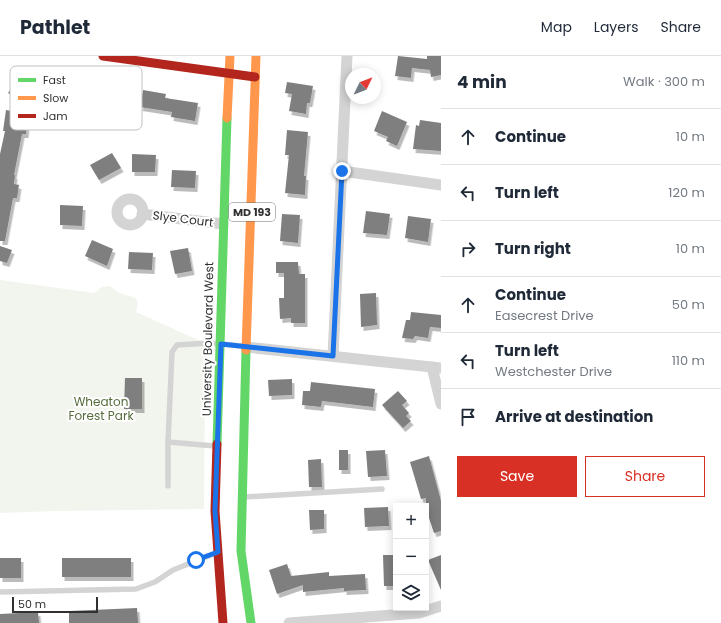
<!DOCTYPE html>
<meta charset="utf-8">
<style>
:root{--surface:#fff;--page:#f2f2f3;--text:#1f2937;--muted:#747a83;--line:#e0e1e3;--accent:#d93025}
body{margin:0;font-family:Poppins,sans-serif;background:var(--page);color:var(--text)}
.controls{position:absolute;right:12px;bottom:12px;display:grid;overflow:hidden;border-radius:0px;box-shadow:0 2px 10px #0003}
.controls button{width:36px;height:36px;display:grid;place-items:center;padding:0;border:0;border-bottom:1px solid var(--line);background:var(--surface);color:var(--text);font:20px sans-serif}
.compass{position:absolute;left:345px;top:12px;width:36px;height:36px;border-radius:50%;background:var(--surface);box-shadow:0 2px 10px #0003;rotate:47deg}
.scale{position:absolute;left:12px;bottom:10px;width:86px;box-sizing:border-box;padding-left:4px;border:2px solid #303030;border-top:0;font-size:11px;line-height:14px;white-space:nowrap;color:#303030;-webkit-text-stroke:3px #fff;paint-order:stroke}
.stop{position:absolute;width:12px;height:12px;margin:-9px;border:3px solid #1a73e8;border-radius:50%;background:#fff}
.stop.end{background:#1a73e8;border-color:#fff;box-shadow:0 1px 4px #0008}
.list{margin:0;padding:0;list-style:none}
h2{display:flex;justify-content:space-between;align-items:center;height:52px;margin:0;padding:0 16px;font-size:17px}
h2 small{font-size:13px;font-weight:400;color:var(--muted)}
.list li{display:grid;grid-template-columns:26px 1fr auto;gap:12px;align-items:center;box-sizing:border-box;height:56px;padding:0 16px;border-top:1px solid var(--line)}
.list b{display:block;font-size:15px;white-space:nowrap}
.list p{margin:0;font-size:13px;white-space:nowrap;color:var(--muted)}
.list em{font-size:13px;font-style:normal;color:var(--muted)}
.actions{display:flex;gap:8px;padding:12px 16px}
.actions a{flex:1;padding:9px 0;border:1px solid var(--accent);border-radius:0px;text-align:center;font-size:14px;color:var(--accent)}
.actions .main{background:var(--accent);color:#fff}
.icon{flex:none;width:22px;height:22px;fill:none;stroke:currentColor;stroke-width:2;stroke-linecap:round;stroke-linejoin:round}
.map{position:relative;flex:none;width:441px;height:567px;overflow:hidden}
header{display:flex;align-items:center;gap:24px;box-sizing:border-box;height:56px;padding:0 20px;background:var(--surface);border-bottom:1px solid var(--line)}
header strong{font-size:19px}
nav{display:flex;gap:22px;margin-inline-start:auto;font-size:14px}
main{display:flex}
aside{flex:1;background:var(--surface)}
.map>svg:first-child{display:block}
.green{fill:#f2f5ed}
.building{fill:#7f7f7f;filter:url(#shadow)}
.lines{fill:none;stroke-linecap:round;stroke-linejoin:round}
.lane{stroke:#d4d4d4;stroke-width:5.5}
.street{stroke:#d4d4d4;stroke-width:11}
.fast{stroke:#63d668;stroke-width:9}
.slow{stroke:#ff974d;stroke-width:9}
.jam{stroke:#b3261e;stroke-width:9}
.route{stroke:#1a73e8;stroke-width:5}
.labels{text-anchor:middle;stroke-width:4;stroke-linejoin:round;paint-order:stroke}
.shield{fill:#fff;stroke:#6e6e6e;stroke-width:1}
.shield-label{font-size:11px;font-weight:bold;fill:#303030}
.street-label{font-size:12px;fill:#303030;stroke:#fff}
.park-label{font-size:12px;fill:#566c3c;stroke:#fff}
.key{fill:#fff;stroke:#c1c1c1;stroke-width:1}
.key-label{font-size:11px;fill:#303030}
</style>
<header>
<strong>Pathlet</strong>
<nav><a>Map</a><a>Layers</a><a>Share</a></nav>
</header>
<main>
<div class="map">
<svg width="441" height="567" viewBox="0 0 441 567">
<defs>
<filter id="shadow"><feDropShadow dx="2.5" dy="4" stdDeviation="0" flood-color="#0004"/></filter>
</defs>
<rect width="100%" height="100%" fill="#fff"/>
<!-- green -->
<path class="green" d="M0,224L94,237L102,231L109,230C114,232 118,237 123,238C134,242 141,240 136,256L205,287L204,453L55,455L0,457Z"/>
<!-- building -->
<g class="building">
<polygon points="398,0 427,3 427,0 441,0 441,19 431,21 430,14 412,12 411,22 395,20"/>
<polygon points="21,18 38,29 26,48 8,37"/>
<polygon points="287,26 313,30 310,47 307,47 306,58 289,55 292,38 285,37"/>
<polygon points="143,34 166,38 165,42 198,47 195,65 171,61 172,56 140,51"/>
<polygon points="6,54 23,57 22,66 27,67 26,78 22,78 14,119 15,119 14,128 19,129 17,142 13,142 5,185 0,185 0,98 5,75 3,75"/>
<polygon points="382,55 407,66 397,90 386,85 388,81 374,75"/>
<polygon points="420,64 441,67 441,95 413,93 416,69 419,70"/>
<polygon points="287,74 308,76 304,120 306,120 305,139 285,137 289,99 285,99"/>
<polygon points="112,97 121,112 99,124 90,109"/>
<polygon points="132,98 156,99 155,116 132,116"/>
<polygon points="172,114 196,115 195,132 171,131"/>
<polygon points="60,149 83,150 82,170 60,169"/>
<polygon points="366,155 390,158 387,179 363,177"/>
<polygon points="282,158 300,159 298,187 280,185"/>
<polygon points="408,160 431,163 428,186 405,182"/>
<polygon points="92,184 113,193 107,210 85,200"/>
<polygon points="0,190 12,194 7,207 0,205"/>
<polygon points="188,192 192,215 175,218 170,195"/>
<polygon points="129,196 153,197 152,214 128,213"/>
<polygon points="276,206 298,206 299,218 305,218 305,267 291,267 291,262 280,263 279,242 284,242 284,217 276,217"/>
<polygon points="376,237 377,269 361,271 360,238"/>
<polygon points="411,256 441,259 441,272 430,271 428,282 415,280 413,283 402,282 406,264 410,264"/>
<polygon points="125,322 142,322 142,353 124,353"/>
<polygon points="292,323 292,339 269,340 268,324"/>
<polygon points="311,326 375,333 373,351 322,345 321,351 302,349 303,335 310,335"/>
<polygon points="398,335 407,345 402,349 409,357 406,360 411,365 403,372 382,349"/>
<rect x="339" y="394" width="9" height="20"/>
<polygon points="385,394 387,420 368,421 366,395"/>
<polygon points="429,400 441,445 441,475 434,477 426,453 426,442 421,443 410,406"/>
<polygon points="321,403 322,431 309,431 308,404"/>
<polygon points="388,451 389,470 365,471 364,452"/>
<polygon points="309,454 324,454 324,473 310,474"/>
<polygon points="383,499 394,499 394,508 396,508 396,529 393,530 384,530"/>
<polygon points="441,499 441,534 428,504"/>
<rect x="0" y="502" width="21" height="20"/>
<rect x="62" y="502" width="69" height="19"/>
<polygon points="287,508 291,520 329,516 329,520 365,518 366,534 344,535 344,532 303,536 303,529 277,538 269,514"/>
<polygon points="137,552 138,567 69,567 69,555"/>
<polygon points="38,556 39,567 0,567 0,558"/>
</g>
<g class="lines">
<!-- lane -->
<g class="lane">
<polyline points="215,390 168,386 172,296 177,289 210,287 243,290"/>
<polyline points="168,430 168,386"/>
<polyline points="244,441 382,433"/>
<polyline points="0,536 136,533 155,526 173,514 216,497"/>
</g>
<!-- street -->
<g class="street">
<polyline points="342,115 441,129"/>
<circle cx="130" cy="156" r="13"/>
<polyline points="142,158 223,168"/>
<polyline points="246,291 441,312"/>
<polyline points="333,300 347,0"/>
<polyline points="432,311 441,348"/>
<polyline points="289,567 419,557 441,550"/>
</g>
<!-- fast -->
<g class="fast">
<polyline points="246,294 241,495 251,567"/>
<polyline points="217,388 227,62"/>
</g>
<!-- slow -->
<g class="slow">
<polyline points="227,62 230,0"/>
<polyline points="246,294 256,0"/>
</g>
<!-- jam -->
<g class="jam">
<polyline points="103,0 255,21"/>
<polyline points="217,388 215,455 223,567"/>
</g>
</g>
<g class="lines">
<!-- route -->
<polyline class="route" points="196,504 218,496 215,455 221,288 333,300 342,115"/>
</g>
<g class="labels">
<!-- shield labels -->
<rect class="shield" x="229" y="147" width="46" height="18" rx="3"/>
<g class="shield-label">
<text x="252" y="160">MD 193</text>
</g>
<!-- street labels -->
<g class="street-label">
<text transform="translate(183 163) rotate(7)" y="4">Slye Court</text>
<text transform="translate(208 283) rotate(-89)" y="4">University Boulevard West</text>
</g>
<!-- park labels -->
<g class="park-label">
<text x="101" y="350">Wheaton<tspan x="101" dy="14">Forest Park</tspan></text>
</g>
</g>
<!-- legend -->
<rect x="10" y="10" width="132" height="64" rx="6" class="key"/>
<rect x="18" y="22" width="18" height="4" fill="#63d668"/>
<rect x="18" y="40" width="18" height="4" fill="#ff974d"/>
<rect x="18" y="58" width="18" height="4" fill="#b3261e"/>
<g class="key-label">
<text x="43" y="28">Fast</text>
<text x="43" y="46">Slow</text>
<text x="43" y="64">Jam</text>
</g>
</svg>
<div class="controls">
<button>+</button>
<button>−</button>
<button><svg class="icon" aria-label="layers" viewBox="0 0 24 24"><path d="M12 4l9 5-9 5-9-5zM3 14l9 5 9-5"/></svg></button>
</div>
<svg class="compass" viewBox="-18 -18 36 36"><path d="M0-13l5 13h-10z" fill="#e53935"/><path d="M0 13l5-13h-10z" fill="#747a83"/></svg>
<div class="scale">50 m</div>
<div class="stop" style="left:196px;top:504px"></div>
<div class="stop end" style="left:342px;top:115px"></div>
</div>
<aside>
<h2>4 min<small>Walk · 300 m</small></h2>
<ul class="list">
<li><svg class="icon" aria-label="ahead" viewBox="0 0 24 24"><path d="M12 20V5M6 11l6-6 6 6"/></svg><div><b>Continue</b></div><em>10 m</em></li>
<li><svg class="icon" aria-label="left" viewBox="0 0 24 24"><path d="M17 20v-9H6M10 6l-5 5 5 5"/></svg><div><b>Turn left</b></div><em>120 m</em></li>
<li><svg class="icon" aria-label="right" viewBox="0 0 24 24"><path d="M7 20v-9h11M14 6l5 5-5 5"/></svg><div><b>Turn right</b></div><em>10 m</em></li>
<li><svg class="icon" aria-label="ahead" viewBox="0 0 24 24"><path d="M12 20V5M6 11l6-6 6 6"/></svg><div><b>Continue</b><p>Easecrest Drive</p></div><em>50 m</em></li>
<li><svg class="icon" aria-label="left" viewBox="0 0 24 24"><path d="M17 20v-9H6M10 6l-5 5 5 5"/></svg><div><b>Turn left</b><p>Westchester Drive</p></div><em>110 m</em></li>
<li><svg class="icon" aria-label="arrive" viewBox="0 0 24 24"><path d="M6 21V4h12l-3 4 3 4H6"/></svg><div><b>Arrive at destination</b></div></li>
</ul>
<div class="actions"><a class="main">Save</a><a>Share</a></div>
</aside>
</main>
